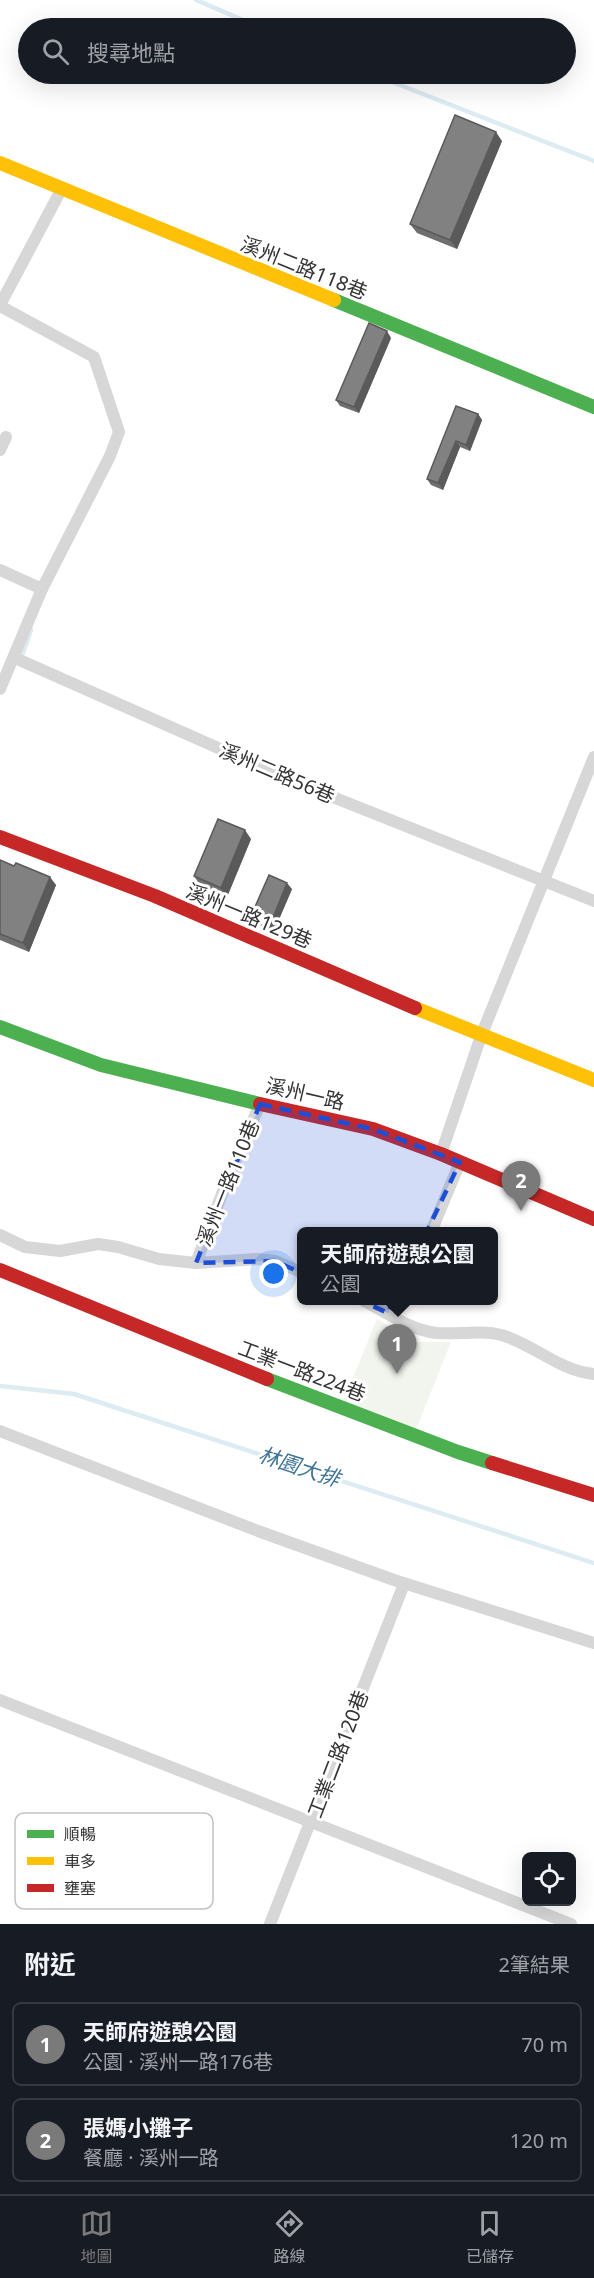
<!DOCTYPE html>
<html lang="zh-TW">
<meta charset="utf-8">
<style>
:root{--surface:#171b24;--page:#242831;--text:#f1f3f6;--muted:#9ea1a6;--line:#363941;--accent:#7a7a7a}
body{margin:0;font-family:"Noto Sans","Noto Sans TC",sans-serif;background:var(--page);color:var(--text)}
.controls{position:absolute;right:18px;bottom:18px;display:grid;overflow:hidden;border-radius:9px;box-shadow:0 6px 24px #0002}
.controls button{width:54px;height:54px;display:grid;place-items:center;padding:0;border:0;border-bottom:2px solid var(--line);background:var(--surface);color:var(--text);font:30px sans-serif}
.you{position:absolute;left:274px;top:1274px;width:21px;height:21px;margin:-15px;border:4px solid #fff;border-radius:50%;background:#1a73e8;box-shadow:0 0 0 9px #1a73e833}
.badge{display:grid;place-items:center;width:39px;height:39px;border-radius:50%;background:var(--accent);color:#fff;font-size:20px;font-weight:700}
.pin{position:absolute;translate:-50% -50px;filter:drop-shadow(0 2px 3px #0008)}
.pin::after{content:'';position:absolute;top:32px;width:21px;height:18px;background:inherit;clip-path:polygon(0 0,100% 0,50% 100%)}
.popup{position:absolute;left:297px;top:1227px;width:201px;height:78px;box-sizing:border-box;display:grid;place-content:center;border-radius:9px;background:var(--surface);filter:drop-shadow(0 2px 4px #0005);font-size:20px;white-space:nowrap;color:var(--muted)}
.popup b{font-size:22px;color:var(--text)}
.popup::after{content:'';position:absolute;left:50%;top:100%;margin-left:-12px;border:12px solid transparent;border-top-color:var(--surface)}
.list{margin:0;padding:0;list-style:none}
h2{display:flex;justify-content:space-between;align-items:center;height:78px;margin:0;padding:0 24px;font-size:26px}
h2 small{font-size:20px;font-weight:400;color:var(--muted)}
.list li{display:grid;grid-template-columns:39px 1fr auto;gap:18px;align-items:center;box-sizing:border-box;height:84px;margin:0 12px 12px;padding:0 12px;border:2px solid var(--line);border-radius:9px}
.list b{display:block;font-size:22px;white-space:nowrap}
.list p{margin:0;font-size:20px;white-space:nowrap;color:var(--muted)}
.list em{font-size:20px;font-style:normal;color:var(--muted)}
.icon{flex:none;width:33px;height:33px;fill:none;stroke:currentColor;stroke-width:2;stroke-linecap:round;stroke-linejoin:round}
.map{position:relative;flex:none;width:594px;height:1924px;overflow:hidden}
.search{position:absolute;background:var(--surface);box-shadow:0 6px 24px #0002;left:18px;right:18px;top:18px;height:66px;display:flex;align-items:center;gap:15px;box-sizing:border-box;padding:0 21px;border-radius:33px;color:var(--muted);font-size:22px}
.sheet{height:270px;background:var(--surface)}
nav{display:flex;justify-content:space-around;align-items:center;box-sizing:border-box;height:84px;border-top:2px solid var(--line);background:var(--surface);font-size:16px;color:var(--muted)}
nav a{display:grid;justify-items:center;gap:3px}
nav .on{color:var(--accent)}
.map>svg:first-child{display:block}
.green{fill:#f1f5ed}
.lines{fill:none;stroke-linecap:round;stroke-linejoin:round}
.stream{stroke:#ddebf3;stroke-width:4.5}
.street{stroke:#d7d7d7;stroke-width:12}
.fast{stroke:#4caf50;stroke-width:14}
.slow{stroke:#ffc107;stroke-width:14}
.jam{stroke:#c62828;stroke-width:14}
.wall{fill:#6f6f6f}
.shaded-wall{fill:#5a5a5a}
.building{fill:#818181;stroke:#5a5a5a;stroke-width:1.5}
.marked{fill:#1d4ed8;fill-opacity:0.2;stroke:#1d4ed8;stroke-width:4.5;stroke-dasharray:12 8;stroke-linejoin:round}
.labels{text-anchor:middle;stroke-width:6;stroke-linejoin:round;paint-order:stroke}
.street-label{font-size:20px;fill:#333;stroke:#fff}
.water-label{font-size:21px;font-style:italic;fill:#3f7597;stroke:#fff}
.key{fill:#fff;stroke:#c2c2c2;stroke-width:1.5}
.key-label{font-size:16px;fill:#333}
</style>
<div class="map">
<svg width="594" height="1924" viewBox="0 0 594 1924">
<rect width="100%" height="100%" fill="#fff"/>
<!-- green -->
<polygon class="green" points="377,1319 413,1342 451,1342 415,1432 342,1405"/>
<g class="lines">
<!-- stream -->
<g class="stream">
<polyline points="196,0 262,28"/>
<polyline points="372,74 594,161"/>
<polyline points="23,653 31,630"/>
<polyline points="0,1386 74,1394 594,1563"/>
</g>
<!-- street -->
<g class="street">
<polyline points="0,305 61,190"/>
<polyline points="0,306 94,357 119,432 110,456 42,589 0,689"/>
<polyline points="0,450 6,437"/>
<polyline points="0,570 42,589"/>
<polyline points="15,658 295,782 594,901"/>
<polyline points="441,1154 481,1036 594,757"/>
<polyline points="431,1232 460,1162"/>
<polyline points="0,1235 25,1247 60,1251 98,1244 118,1247 159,1259 196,1263 258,1259 275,1261 301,1272"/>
<polyline points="196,1263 226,1183 260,1104"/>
<path d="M362,1300C386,1312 410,1330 437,1333C461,1335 487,1328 510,1338C539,1349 562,1371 594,1374"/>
<polyline points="0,1431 258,1531 394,1580 594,1643"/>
<polyline points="0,1700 571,1924"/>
<polyline points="270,1924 404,1584"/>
</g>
<!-- fast -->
<g class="fast">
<polyline points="334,300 594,407"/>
<polyline points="0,1027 101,1065 260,1104"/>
<polyline points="267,1379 458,1452 492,1463"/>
</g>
<!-- slow -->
<g class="slow">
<polyline points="0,163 334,300"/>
<polyline points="415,1008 594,1080"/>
</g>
<!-- jam -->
<g class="jam">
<polyline points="0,837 155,896 415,1008"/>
<polyline points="260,1104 373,1129 441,1154 594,1219"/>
<polyline points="0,1270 267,1379"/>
<polyline points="492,1463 594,1495"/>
</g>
</g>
<!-- wall -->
<g class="wall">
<polygon points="502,141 457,249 417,233 410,224"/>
<polygon points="391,338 359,413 340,406 336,400"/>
<polygon points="478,414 482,420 470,451 460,447 443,490 431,485 427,479"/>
<polygon points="251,839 227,897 200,885 194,876"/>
<polygon points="0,860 56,885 29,952 0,940"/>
<polygon points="292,889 274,931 255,923 251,916"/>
</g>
<!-- shaded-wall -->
<g class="shaded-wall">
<polygon points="496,132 502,141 457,249 450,240"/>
<polygon points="387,331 391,338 359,413 354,407"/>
<polygon points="478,414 482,420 470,451 466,445"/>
<polygon points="456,441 460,447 443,490 438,483"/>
<polygon points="245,830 251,839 227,897 221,888"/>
<polygon points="50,877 56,885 29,952 23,943"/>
<polygon points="287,883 292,889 274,931 270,925"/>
</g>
<!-- building -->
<g class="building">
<polygon points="455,115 496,132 450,240 410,224"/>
<polygon points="369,323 387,331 354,407 336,400"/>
<polygon points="456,406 478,414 466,445 456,441 438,483 427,479"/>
<polygon points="218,819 245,830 221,888 194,876"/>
<polygon points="0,860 14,866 16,863 50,877 23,943 0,934"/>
<polygon points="269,875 287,883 270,925 251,916"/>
</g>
<!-- marked area -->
<path class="marked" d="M260,1104L373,1129L460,1162L388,1313L275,1261L196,1263Z"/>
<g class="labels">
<!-- street labels -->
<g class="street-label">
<text transform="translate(304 268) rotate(22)" y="7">溪州二路118巷</text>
<text transform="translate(277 773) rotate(23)" y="7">溪州二路56巷</text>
<text transform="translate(249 916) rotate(23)" y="7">溪州一路129巷</text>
<text transform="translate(305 1094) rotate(13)" y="7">溪州一路</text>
<text transform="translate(228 1183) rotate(-68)" y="7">溪州一路110巷</text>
<text transform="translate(302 1371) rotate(21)" y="7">工業一路224巷</text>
<text transform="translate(338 1754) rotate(-69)" y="7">工業二路120巷</text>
</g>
<!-- water labels -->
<g class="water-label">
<text transform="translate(299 1467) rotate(18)" y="7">林園大排</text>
</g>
</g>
<!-- legend -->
<rect x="15" y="1813" width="198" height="96" rx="9" class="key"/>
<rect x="27" y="1830" width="27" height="8" fill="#4caf50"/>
<rect x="27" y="1857" width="27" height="8" fill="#ffc107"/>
<rect x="27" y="1884" width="27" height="8" fill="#c62828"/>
<g class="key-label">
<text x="64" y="1840">順暢</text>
<text x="64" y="1867">車多</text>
<text x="64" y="1894">壅塞</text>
</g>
</svg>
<div class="controls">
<button><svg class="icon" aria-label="locate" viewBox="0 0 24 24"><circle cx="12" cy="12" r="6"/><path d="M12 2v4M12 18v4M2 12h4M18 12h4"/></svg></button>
</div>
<div class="you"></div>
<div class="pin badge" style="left:397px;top:1374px">1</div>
<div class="popup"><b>天師府遊憩公園</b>公園</div>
<div class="pin badge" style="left:521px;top:1211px">2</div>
<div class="search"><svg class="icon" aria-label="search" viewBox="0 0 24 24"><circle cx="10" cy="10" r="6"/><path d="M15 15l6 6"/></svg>搜尋地點</div>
</div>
<section class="sheet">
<h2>附近<small>2筆結果</small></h2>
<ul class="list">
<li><span class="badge">1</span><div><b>天師府遊憩公園</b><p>公園 · 溪州一路176巷</p></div><em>70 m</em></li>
<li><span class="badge">2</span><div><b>張媽小攤子</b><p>餐廳 · 溪州一路</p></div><em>120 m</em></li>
</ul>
</section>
<nav>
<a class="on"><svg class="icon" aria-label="map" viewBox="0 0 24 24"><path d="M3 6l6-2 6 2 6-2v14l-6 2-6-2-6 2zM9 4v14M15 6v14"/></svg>地圖</a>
<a><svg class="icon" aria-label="directions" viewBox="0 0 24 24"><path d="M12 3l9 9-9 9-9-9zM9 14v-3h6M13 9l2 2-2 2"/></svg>路線</a>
<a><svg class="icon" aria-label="saved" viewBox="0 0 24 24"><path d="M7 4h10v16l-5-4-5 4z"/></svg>已儲存</a>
</nav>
